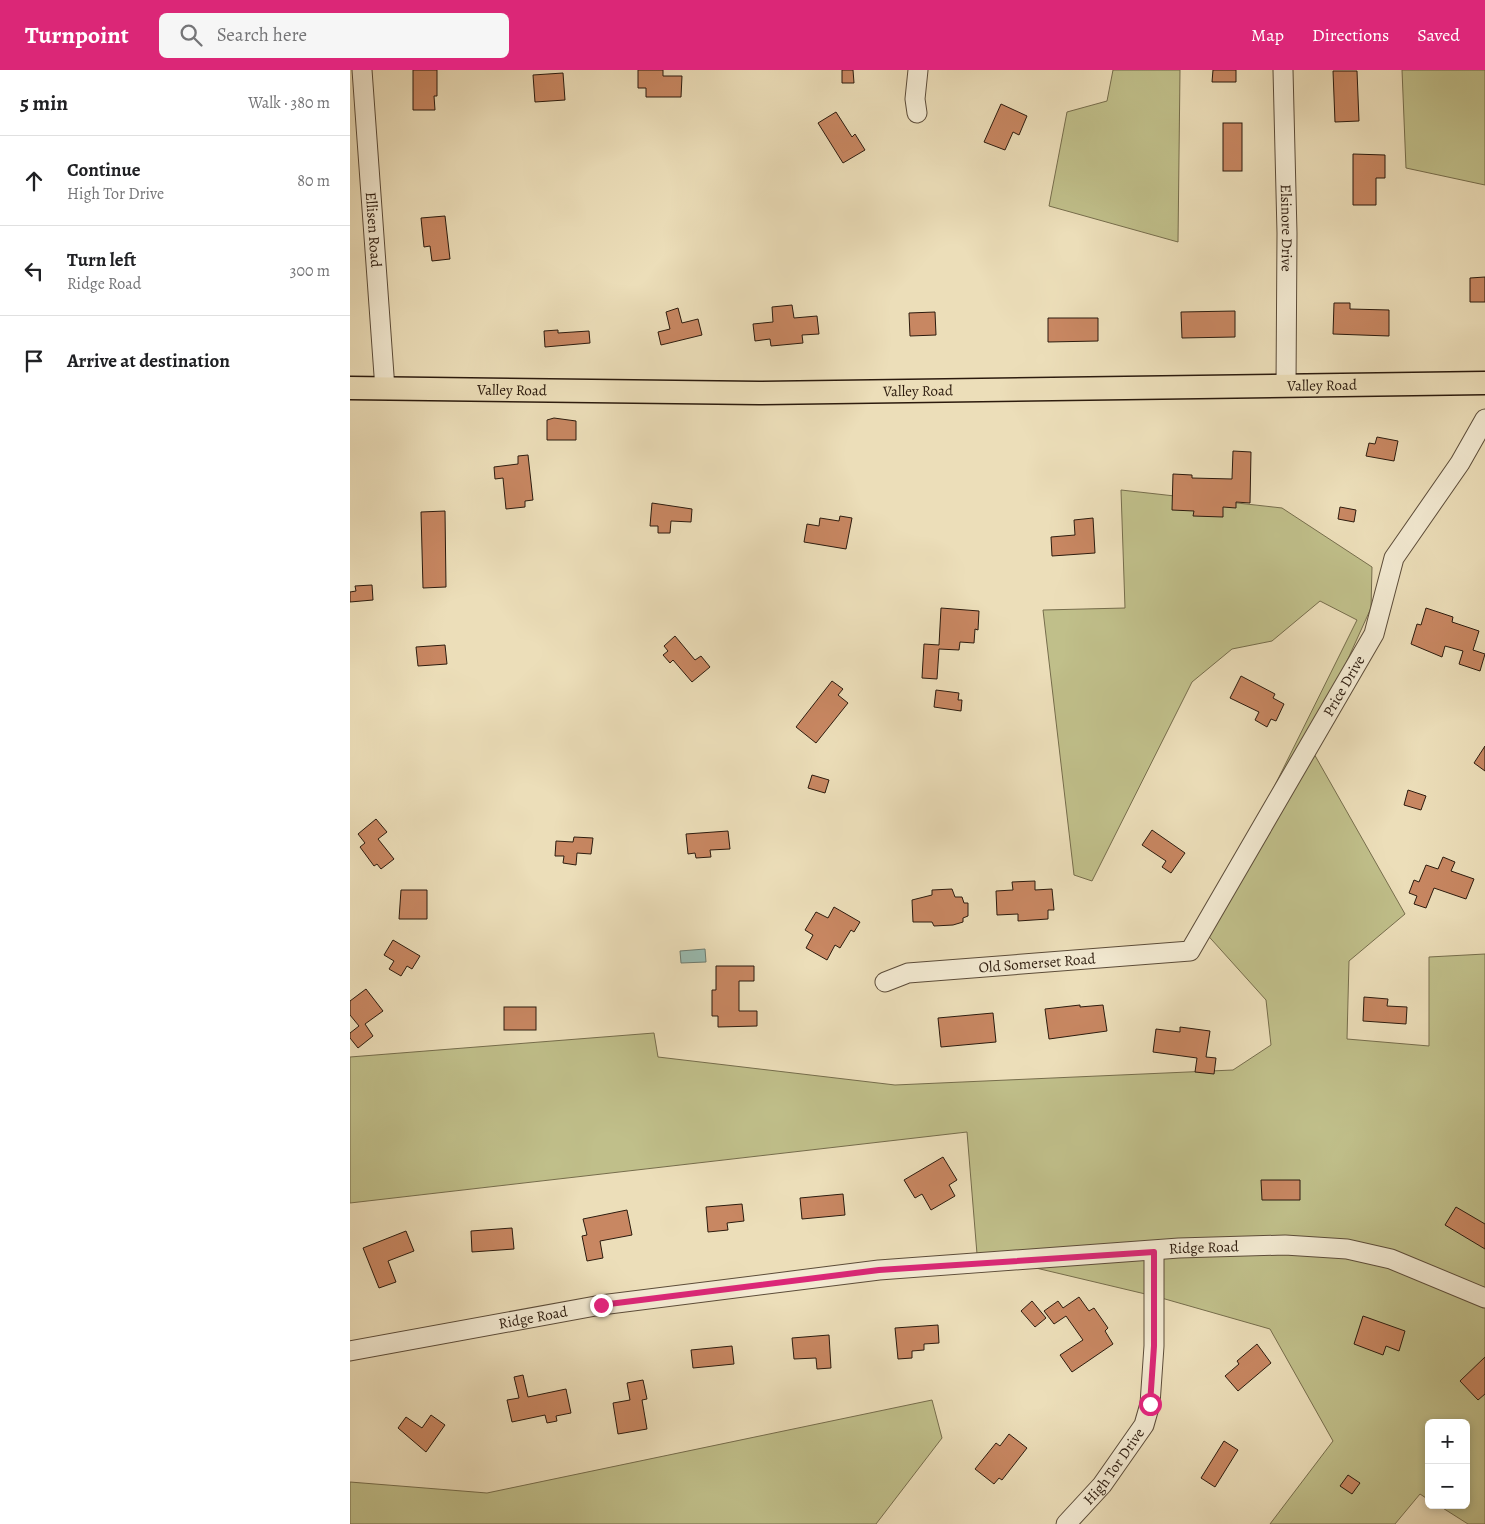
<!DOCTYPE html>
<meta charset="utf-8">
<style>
:root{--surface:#fff;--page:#f6f6f6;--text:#202124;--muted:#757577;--line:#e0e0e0;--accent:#db2777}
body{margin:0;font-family:Alegreya,serif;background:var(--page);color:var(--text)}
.controls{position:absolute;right:15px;bottom:15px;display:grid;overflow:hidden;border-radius:8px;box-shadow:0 2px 8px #0003}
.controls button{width:45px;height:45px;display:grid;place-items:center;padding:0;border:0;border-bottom:1px solid var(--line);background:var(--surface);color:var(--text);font:25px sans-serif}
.stop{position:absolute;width:15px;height:15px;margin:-11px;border:4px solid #db2777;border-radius:50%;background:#fff}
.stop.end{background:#db2777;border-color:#fff;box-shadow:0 1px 5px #0008}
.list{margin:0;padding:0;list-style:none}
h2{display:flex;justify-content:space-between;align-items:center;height:65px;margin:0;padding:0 20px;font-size:21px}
h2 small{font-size:16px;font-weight:400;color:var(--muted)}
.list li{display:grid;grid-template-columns:32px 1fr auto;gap:15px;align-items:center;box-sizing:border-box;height:90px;padding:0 20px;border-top:1px solid var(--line)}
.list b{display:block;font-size:19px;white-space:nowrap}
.list p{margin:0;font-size:16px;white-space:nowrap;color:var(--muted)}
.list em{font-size:16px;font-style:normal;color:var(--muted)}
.icon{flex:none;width:28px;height:28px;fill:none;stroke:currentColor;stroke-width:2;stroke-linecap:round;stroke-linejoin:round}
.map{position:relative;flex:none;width:1135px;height:1454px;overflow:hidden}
header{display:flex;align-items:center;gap:30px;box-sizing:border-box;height:70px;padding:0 25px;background:var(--accent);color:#fff}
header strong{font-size:24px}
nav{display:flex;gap:28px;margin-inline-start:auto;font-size:18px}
.search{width:350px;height:45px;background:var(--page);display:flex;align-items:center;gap:12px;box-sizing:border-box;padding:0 18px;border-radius:8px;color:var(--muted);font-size:19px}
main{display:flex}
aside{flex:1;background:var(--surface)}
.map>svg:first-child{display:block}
.green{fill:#c0bf8a;stroke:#766d4c}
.water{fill:#99bcb1;stroke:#6d7c70}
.building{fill:#c88762;stroke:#2c1b0e}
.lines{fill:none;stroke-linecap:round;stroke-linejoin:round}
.minor-casing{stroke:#5c4c39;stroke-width:21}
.major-casing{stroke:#2c1b0e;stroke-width:25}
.minor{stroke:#f3ead2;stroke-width:19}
.major{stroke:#ecdeb9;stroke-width:22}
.route{stroke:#db2777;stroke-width:6}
.labels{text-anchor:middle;stroke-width:5;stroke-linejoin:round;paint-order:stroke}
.street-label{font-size:15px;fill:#2c1b0e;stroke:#f3ead2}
</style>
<header>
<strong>Turnpoint</strong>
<div class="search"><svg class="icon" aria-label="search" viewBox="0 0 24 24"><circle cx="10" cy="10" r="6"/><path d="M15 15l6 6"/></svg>Search here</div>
<nav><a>Map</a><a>Directions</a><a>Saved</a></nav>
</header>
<main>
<aside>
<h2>5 min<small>Walk · 380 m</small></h2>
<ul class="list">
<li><svg class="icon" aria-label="ahead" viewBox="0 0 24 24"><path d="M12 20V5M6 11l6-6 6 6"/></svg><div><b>Continue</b><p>High Tor Drive</p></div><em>80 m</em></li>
<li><svg class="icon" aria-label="left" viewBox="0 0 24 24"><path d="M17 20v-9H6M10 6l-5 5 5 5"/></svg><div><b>Turn left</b><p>Ridge Road</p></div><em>300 m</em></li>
<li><svg class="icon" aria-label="arrive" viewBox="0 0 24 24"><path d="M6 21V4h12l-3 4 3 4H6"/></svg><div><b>Arrive at destination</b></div></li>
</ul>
</aside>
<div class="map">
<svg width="1135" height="1454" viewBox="0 0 1135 1454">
<rect width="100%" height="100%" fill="#ecdeb9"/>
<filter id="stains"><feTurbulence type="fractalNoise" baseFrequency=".004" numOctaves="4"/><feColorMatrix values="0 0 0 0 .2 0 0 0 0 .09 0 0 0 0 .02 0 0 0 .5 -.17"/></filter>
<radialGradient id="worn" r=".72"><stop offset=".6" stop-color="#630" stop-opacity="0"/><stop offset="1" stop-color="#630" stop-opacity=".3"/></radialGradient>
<!-- green -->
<g class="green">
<polygon points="763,0 830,0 828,172 699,136 717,42 757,31"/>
<polygon points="1052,0 1135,0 1135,115 1056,98"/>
<polygon points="771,420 932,438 1022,497 1021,538 959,675 1055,844 999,891 997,969 1079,976 1079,887 1135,884 1135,1454 1118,1454 1088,1435 1116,1435 1116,1353 1079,1353 1079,1430 1070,1424 1045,1454 920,1454 983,1371 920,1259 808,1227 627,1184 617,1062 0,1133 0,987 304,963 308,987 545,1015 883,1000 921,975 916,930 853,860 1007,550 970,531 922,571 882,579 842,612 742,811 724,805 693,540 775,538"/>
<polygon points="582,1330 592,1368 526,1454 0,1454 0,1412 137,1423"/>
</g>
<!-- water -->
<polygon class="water" points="355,879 356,892 331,893 330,881"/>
<!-- building -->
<g class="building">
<polygon points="63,0 87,0 87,26 84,26 85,40 63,40"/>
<polygon points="288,0 313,0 313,6 332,6 331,27 296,27 296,18 288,18"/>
<polygon points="492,0 503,0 504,13 492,13"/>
<polygon points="863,0 886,0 886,12 862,12"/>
<polygon points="983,1 1007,1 1009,51 985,52"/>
<polygon points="213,3 215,30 185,32 183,5"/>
<polygon points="651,34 677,46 669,65 663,62 655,80 634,72"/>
<polygon points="486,42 502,67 505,64 515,80 493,93 468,53"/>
<rect x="873" y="53" width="19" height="48"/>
<polygon points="1003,84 1035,85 1035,108 1026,108 1026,135 1003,135"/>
<polygon points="95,146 100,189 82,191 80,176 74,177 71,148"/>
<polygon points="1135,207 1135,232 1120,232 1120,208"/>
<polygon points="984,233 1000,233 1000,239 1039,240 1039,266 983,264"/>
<polygon points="442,235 444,248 467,246 469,264 452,265 453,273 421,276 420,269 405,271 403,254 423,252 422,237"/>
<polygon points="328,238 332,253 348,249 352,265 311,275 308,262 320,259 316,242"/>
<polygon points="885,241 885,267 832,268 831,242"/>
<polygon points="585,242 586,265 560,266 559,243"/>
<polygon points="698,248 748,248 748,271 698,272"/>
<polygon points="208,260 208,263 239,261 240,273 195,277 194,261"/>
<polygon points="204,348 226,351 226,370 197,370 197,350"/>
<polygon points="1027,367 1048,371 1044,391 1016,386 1019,373 1025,374"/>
<polygon points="883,381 901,382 900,433 886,432 886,438 873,437 873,447 843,446 844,441 822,440 823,404 842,405 842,408 882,409"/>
<polygon points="178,385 183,430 175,431 175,437 156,439 153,408 145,409 144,397 168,394 168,386"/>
<polygon points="302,433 342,439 341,452 321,451 320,463 308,463 308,456 300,456"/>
<polygon points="990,437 1006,440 1004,452 988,449"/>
<polygon points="95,441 96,517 73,518 71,442"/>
<polygon points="490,446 502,448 496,479 454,472 457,454 469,456 470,448 489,451"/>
<polygon points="743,448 745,483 702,486 701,467 725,465 724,450"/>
<polygon points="22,515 23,530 0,532 0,522 6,521 5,516"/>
<polygon points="591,538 629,541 628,560 625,559 624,573 610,572 609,580 589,579 587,609 572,608 574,574 589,575"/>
<polygon points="1076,538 1103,547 1102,552 1129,561 1123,580 1135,584 1130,601 1109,594 1113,581 1095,576 1092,587 1061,574 1067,554 1071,555"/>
<polygon points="325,566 345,590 351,586 360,597 342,612 323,590 320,593 313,585 318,581 314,576"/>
<polygon points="95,575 97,594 68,596 66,577"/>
<polygon points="891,606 925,624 923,628 934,634 926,651 921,649 917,657 905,650 909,642 880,628"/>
<polygon points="482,611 493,619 488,625 498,633 466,673 446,657"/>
<polygon points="586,620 609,623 608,630 612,630 611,641 584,637"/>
<polygon points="1135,676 1135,701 1124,693"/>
<polygon points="462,705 479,710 475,723 458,718"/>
<polygon points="1058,720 1076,726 1071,740 1054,735"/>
<polygon points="26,749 37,762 28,769 44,789 31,799 27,794 24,796 10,777 15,773 8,764"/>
<polygon points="802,760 835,783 821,803 812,797 816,791 792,775"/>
<polygon points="378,761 380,779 360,780 361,787 346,788 345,783 338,784 336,764"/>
<polygon points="224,767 243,768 241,784 227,783 226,795 213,793 214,786 205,786 206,771 223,772"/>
<polygon points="1093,787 1105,792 1101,801 1124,809 1116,829 1084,818 1076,838 1064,834 1067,826 1059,823 1064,810 1069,812 1076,795 1088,799"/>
<polygon points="685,811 685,820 702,819 704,840 698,840 698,849 668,851 668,844 647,845 646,821 663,820 662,812"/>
<polygon points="602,819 605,827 612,827 614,833 618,833 618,846 613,848 613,852 603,855 584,856 582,852 563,852 562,830 582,825 582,820"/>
<polygon points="51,820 77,820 77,849 49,849"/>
<polygon points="484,837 510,852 504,862 501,860 490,878 485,875 477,890 456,878 463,865 455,860 466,842 478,848"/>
<polygon points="43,870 70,886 62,899 57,896 51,906 39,899 44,891 34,885"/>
<polygon points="366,896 404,896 404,911 389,911 389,941 407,941 407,956 368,957 368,946 362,946 362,920 366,920"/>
<polygon points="16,919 33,941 15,954 23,966 8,978 0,968 0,963 9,956 0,945 0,931"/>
<polygon points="1014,927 1038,929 1037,936 1057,937 1056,954 1013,951"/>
<polygon points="730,935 730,937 753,935 757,961 699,969 695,939"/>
<rect x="154" y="937" width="32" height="23"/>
<polygon points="643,943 646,972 591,977 588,948"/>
<polygon points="830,957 860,961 856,987 866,988 864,1004 845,1002 847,988 803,982 806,959 830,962"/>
<polygon points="593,1087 607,1110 599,1115 605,1126 581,1140 572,1124 565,1128 554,1110"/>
<polygon points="911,1110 950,1110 950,1130 912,1130"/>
<polygon points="493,1124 495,1145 452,1149 450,1128"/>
<polygon points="392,1134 394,1151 377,1153 378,1160 358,1162 356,1137"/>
<polygon points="1106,1137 1135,1154 1135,1179 1095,1155"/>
<polygon points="277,1140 282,1165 250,1171 253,1188 237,1191 232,1166 237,1165 233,1149"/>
<polygon points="162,1158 164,1179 122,1182 121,1161"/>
<polygon points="56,1161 64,1181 38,1191 46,1212 29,1218 13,1178"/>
<polygon points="729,1227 739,1241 744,1238 758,1258 755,1261 763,1274 722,1302 710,1285 733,1270 716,1246 704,1254 694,1241 708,1231 713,1238"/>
<polygon points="682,1231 696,1248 685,1257 671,1241"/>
<polygon points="1013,1246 1055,1261 1049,1281 1036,1276 1033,1285 1004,1274"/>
<polygon points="588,1255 589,1273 574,1274 574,1280 562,1281 562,1288 548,1289 545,1258"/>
<polygon points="479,1265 481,1298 467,1299 466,1288 444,1289 442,1268"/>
<polygon points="907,1274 921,1293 888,1321 875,1306 889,1294 887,1291"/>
<polygon points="382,1276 384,1294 343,1298 341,1280"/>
<polygon points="1135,1287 1135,1324 1128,1330 1110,1311"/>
<polygon points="173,1305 178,1327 216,1319 221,1343 206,1346 207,1351 197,1353 195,1345 162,1352 157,1330 169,1328 164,1307"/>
<polygon points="293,1310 297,1329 292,1330 297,1359 268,1364 263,1333 280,1330 277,1313"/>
<polygon points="81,1345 95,1355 76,1382 48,1358 56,1347 72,1358"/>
<polygon points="659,1364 677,1378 652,1410 649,1408 644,1414 625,1399 646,1373 650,1376"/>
<polygon points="874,1371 888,1380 865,1417 851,1408"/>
<polygon points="998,1405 1010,1413 1002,1424 990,1416"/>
</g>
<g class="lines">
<!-- minor casing -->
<g class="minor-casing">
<g id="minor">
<path id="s1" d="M12,0L35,319"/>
<path id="s2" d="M933,0L937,163L936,316"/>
<polyline points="567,43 565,29 568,0"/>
<path id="s3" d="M535,912L558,903L840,881L1024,564L1044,488L1110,393L1135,349"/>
<path id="s4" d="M0,1281L251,1235L529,1200L829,1178L935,1175L997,1179L1041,1189L1135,1228"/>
<path id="s5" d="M716,1454L752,1415L794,1355L800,1334L804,1276V1182"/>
</g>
</g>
<!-- major casing -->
<g class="major-casing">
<g id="major">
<path id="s6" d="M0,318L409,323L1135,313"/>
</g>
</g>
<!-- minor -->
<use href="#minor" class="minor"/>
<!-- major -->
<use href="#major" class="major"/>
</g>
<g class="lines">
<!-- route -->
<polyline class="route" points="251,1235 529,1200 804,1182 804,1276 800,1334"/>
</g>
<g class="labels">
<!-- street labels -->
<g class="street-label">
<text dy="5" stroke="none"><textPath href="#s2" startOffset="158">Elsinore Drive</textPath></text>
<text dy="5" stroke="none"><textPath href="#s1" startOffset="160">Ellisen Road</textPath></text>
<text dy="5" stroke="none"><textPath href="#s6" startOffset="972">Valley Road</textPath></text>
<text dy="5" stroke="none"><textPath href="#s6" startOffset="162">Valley Road</textPath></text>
<text dy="5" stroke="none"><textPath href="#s6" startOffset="568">Valley Road</textPath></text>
<text dy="5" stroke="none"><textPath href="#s3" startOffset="614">Price Drive</textPath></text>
<text dy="5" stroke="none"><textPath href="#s3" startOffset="154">Old Somerset Road</textPath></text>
<text dy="5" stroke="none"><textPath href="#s4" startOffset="861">Ridge Road</textPath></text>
<text dy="5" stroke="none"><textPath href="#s4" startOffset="186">Ridge Road</textPath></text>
<text dy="5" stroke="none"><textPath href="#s5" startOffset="75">High Tor Drive</textPath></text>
</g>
</g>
<rect width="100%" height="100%" filter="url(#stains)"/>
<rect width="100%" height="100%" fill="url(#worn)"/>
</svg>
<div class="controls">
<button>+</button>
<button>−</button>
</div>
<div class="stop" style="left:800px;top:1334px"></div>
<div class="stop end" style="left:251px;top:1235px"></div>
</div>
</main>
